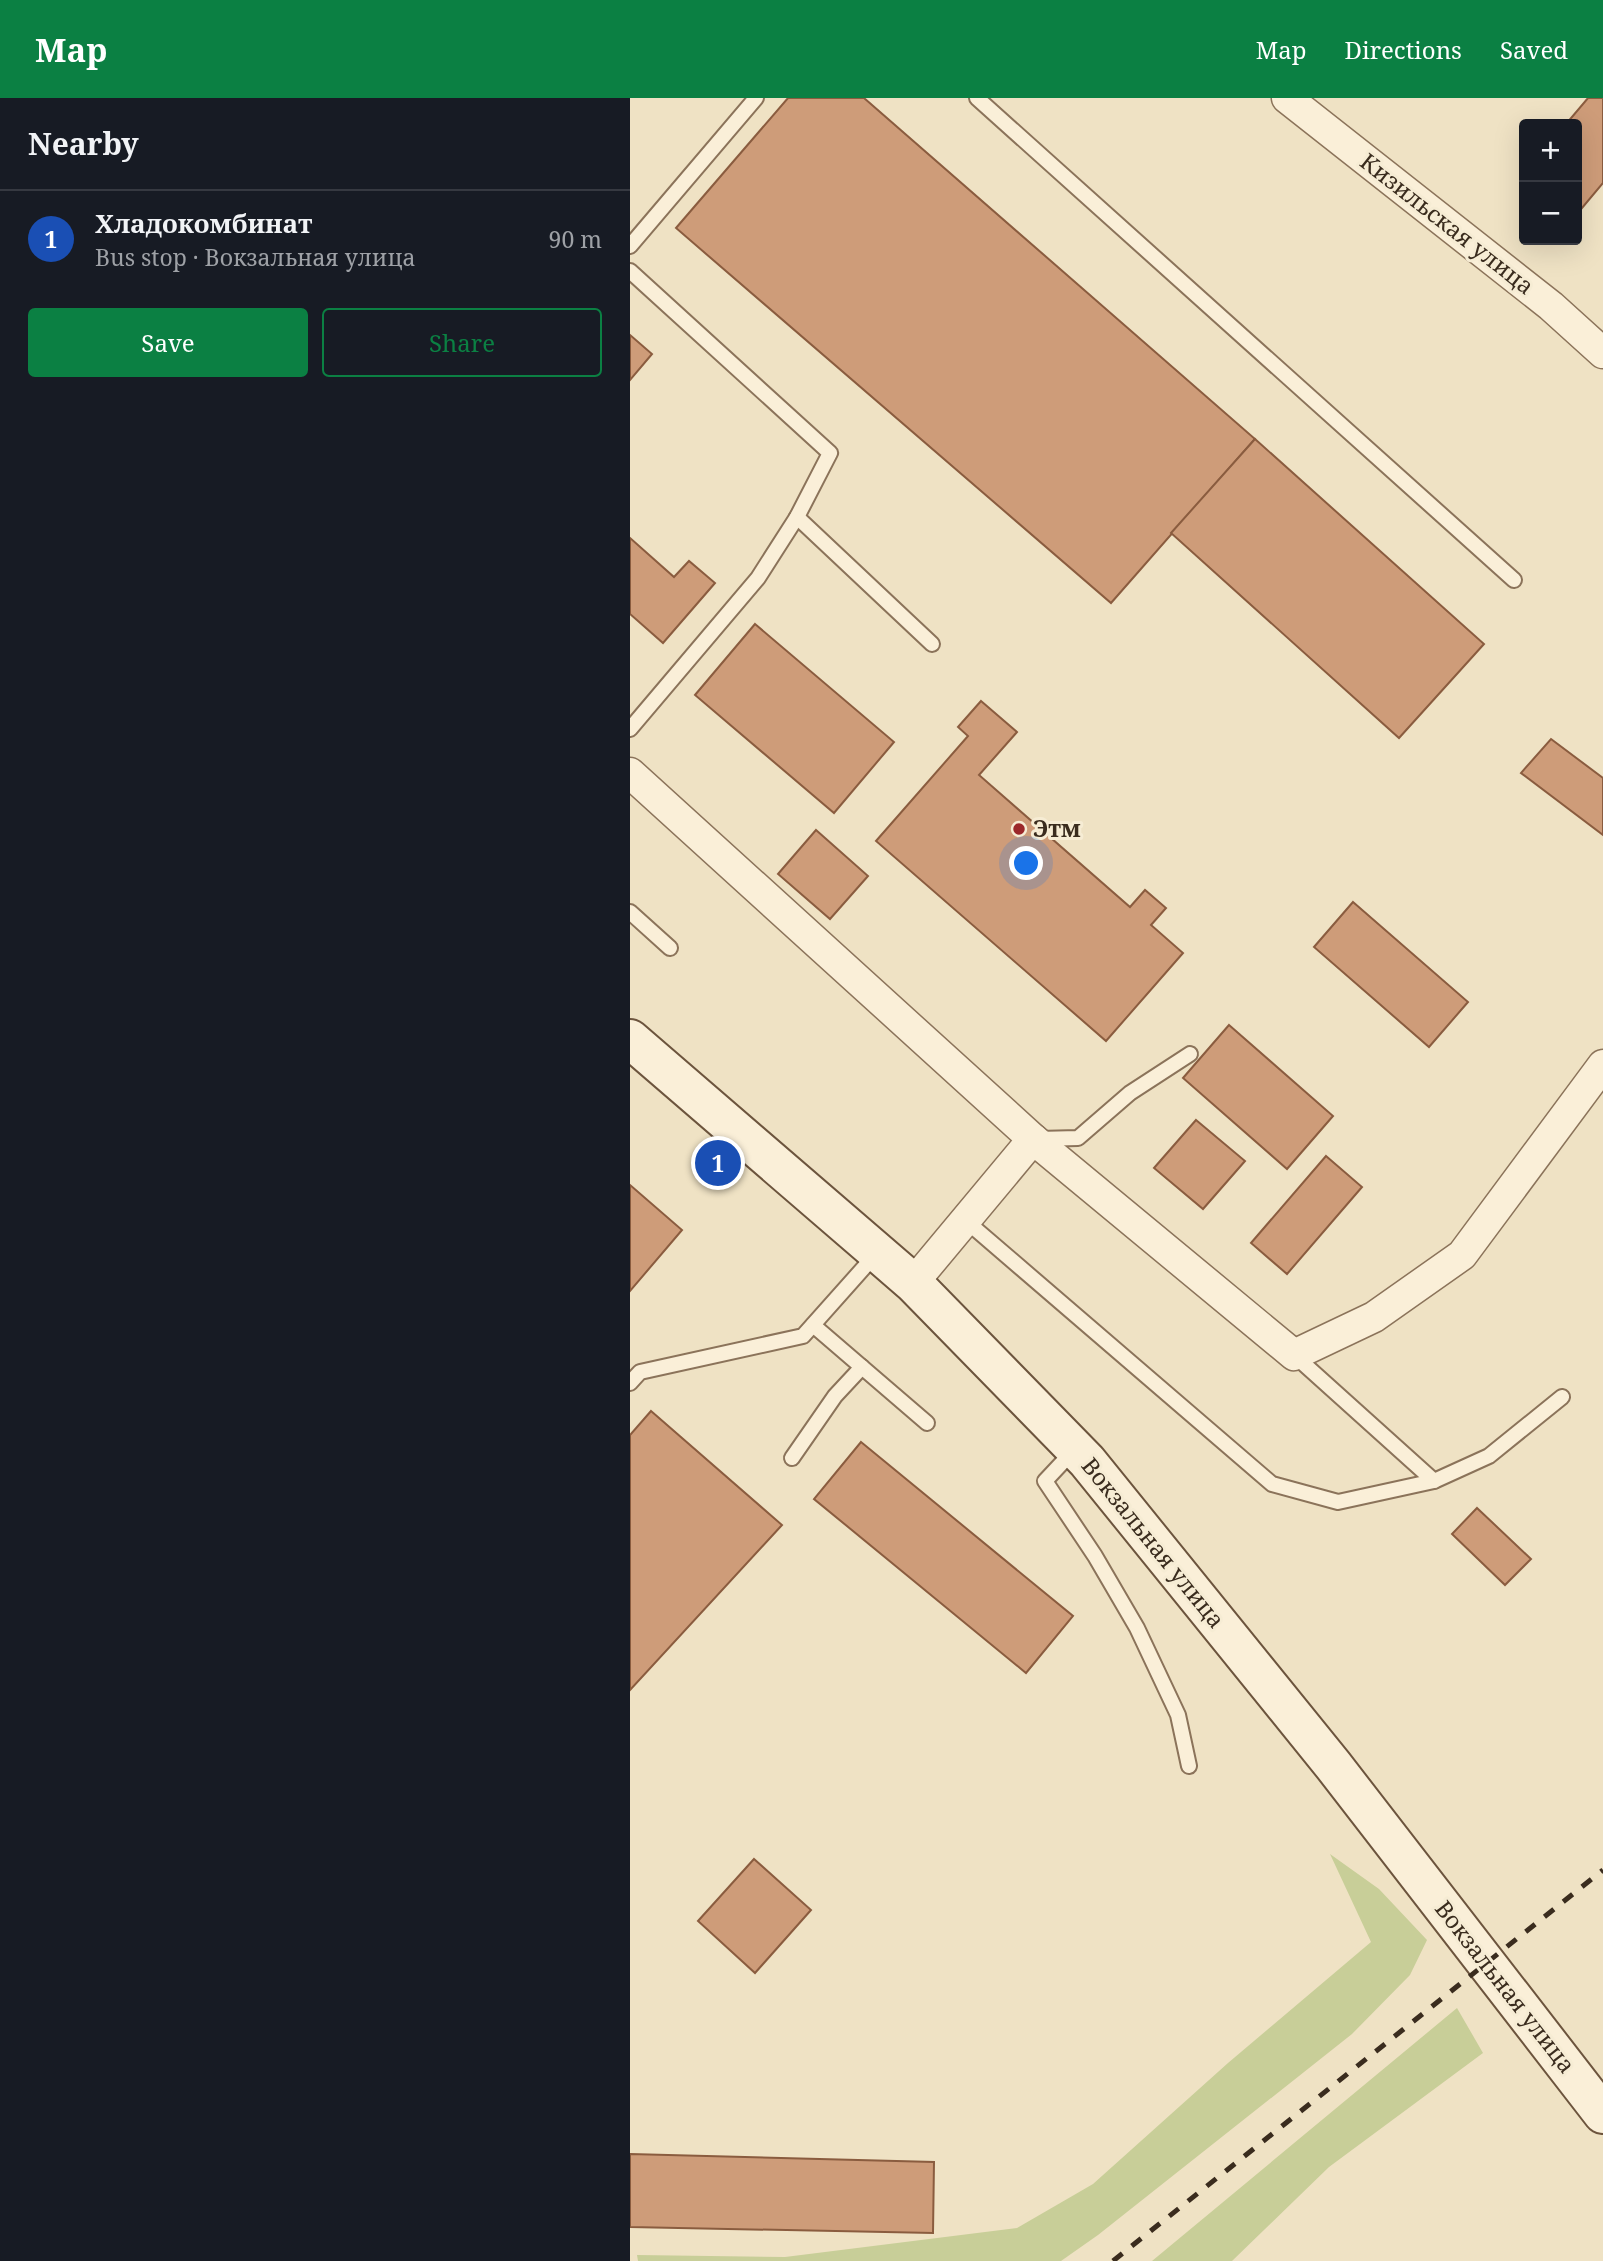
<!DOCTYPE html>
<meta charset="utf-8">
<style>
:root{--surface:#171b24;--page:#20242c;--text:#f1f3f6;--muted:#9ea1a6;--line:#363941;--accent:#0b8043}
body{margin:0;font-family:"Noto Serif",serif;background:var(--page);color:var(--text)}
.controls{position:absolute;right:21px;top:21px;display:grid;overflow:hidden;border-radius:7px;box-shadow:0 7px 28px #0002}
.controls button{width:63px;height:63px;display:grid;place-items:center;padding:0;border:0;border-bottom:2px solid var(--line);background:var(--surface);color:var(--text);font:35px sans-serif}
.you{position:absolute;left:397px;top:766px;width:24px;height:24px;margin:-18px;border:5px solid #fff;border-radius:50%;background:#1a73e8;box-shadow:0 0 0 10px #1a73e833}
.badge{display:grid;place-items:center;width:46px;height:46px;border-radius:50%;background:var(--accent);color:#fff;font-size:23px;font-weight:700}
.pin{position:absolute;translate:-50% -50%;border:4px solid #fff;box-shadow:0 2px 7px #0006}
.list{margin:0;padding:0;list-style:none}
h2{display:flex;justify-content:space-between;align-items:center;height:91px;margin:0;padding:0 28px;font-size:30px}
h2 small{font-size:23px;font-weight:400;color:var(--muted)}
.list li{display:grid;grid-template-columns:46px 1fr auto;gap:21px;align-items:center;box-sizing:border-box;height:98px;padding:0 28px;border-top:2px solid var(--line)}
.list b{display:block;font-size:26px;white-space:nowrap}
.list p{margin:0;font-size:23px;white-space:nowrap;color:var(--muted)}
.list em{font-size:23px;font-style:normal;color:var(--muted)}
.actions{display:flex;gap:14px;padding:21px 28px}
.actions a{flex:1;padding:16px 0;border:2px solid var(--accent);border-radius:7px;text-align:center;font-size:24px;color:var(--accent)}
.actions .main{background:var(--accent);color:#fff}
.map{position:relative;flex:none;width:973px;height:2163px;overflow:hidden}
header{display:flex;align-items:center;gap:42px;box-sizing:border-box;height:98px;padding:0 35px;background:var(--accent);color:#fff}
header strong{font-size:33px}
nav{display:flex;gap:38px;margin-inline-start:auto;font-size:24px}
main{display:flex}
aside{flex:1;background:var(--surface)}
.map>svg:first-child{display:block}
.green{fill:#c8ce98}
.building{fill:#ce9c79;stroke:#8a5c3f;stroke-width:2}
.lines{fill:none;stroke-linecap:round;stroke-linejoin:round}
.lane-casing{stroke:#8b735a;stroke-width:18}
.street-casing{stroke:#8b735a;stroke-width:33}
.secondary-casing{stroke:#6c543d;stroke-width:42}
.lane{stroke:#faefd8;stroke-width:14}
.street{stroke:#faefd8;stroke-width:30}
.secondary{stroke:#faefd8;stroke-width:38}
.rail{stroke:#3a2c1e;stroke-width:5;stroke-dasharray:12 12;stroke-linecap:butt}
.poi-dot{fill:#9b282a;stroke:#f6ecd4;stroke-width:2.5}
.labels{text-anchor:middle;stroke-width:6;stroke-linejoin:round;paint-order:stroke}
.street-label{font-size:23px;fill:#3a2c1e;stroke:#f6ecd4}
.poi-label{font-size:23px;font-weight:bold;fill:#3a2c1e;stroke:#f6ecd4;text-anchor:start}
</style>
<header>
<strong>Map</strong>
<nav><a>Map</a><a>Directions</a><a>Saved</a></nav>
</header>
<main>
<aside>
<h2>Nearby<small></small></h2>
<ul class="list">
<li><span class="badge" style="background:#1a4fb4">1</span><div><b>Хладокомбинат</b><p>Bus stop · Вокзальная улица</p></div><em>90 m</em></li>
</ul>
<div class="actions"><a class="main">Save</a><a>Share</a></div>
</aside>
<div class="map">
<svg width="973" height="2163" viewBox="0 0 973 2163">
<rect width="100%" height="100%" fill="#efe2c4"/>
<!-- green -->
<g class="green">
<polygon points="700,1756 749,1791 797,1842 780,1877 722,1936 468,2137 431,2163 8,2163 7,2157 155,2159 387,2130 463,2086 598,1965 741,1844"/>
<polygon points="827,1910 853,1955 699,2069 602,2163 522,2163"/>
</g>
<!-- building -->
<g class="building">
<polygon points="158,0 234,0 625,341 481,505 46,130"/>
<polygon points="958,0 973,0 973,85 947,116 947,26 936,26"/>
<polygon points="0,237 22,256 0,282"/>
<polygon points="625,341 854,546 769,640 541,435"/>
<polygon points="0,440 44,479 59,463 85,485 33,545 0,516"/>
<polygon points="125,526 264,644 204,715 65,597"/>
<polygon points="351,603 387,634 349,677 500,809 515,792 536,810 521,827 553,855 476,943 246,743 338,638 328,629"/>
<polygon points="921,641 973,680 973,737 891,675"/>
<polygon points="186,732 238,778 200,821 148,776"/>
<polygon points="723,804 838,904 799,949 684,849"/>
<polygon points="599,927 703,1018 657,1071 553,980"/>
<polygon points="566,1022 615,1063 573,1111 524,1070"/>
<polygon points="696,1058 732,1089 657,1176 621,1145"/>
<polygon points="0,1087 52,1132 0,1193"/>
<polygon points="21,1313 152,1427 0,1592 0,1337"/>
<polygon points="231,1344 443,1518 396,1575 184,1401"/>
<polygon points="847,1410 901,1461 875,1487 822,1436"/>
<polygon points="124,1761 181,1812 125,1875 68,1823"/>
<polygon points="0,2056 304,2064 303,2135 0,2129"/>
</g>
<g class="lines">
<!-- lane casing -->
<g class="lane-casing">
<g id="lane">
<polyline points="347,0 884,482"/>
<polyline points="0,148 126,0"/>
<polyline points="0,173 200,355 167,419 128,480 0,631"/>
<polyline points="167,419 302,546"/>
<polyline points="0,814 40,850"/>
<polyline points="408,1041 448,1040 500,995 560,956"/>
<polyline points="335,1122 642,1386 708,1404 804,1383 859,1358 932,1299"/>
<polyline points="183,1227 297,1325"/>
<polyline points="664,1257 804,1383"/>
<polyline points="0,1285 10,1274 173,1238 246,1156"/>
<polyline points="445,1351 415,1383 465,1458 507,1530 548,1617 559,1668"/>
<polyline points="162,1360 205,1298 232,1269"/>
</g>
</g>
<!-- street casing -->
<g class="street-casing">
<g id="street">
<polyline points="657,0 921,208 973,255"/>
<polyline points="0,675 403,1041 664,1257 744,1219 832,1157 973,967"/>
<polyline points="283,1185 403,1041"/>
</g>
</g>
<!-- secondary casing -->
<g class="secondary-casing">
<polyline id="secondary" points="0,941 283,1185 457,1363 703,1667 973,2016"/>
</g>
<!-- lane -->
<use href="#lane" class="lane"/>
<!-- street -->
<use href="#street" class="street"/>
<!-- secondary -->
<use href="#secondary" class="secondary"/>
<!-- rail -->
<polyline class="rail" points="483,2163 973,1772"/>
</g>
<!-- markers -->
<circle class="poi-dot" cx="389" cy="731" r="7"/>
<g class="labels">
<!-- street labels -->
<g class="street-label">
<text transform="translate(817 126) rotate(38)" y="8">Кизильская улица</text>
<text transform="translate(523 1445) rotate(51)" y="8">Вокзальная улица</text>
<text transform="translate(875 1889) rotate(52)" y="8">Вокзальная улица</text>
</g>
<!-- poi labels -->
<g class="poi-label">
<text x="403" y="739">Этм</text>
</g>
</g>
</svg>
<div class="controls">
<button>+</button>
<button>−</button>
</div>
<div class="you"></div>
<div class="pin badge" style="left:88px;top:1065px;background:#1a4fb4">1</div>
</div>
</main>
